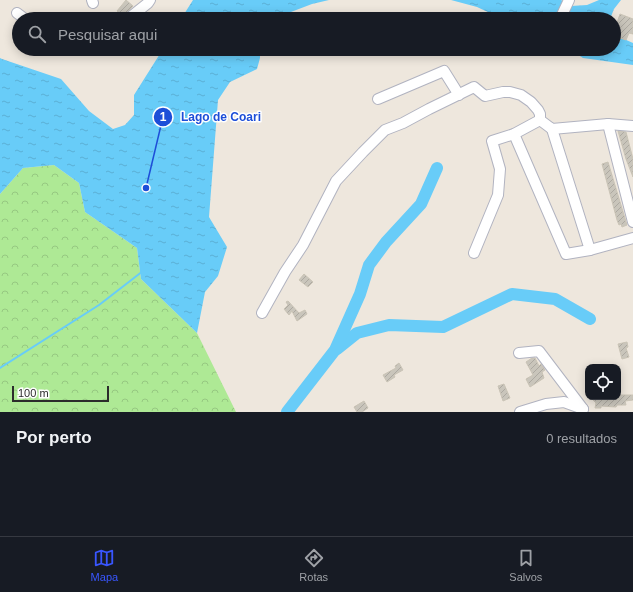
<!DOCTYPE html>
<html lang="pt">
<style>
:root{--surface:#171b24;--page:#242831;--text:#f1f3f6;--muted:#9ea1a6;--line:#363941;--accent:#3956ff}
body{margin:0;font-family:Helvetica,sans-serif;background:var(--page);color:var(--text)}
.controls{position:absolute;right:12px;bottom:12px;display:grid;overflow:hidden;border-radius:8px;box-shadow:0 2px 10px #0003}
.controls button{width:36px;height:36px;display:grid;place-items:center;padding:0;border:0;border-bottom:1px solid var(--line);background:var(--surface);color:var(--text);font:20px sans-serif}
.scale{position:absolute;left:12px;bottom:10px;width:97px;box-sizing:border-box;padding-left:4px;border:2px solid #2c2c2c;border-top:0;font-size:11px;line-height:14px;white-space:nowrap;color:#2c2c2c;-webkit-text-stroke:3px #fff;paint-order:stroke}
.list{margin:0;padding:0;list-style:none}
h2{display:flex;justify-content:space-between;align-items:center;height:52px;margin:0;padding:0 16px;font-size:17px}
h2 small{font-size:13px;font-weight:400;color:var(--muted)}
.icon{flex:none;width:22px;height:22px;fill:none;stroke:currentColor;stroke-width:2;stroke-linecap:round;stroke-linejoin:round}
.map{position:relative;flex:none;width:633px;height:412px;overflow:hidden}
.search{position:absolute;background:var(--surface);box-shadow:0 2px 10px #0003;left:12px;right:12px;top:12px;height:44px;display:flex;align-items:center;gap:10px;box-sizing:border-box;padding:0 14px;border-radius:22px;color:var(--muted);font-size:15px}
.sheet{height:124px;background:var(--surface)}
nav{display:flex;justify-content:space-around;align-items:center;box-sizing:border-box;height:56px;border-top:1px solid var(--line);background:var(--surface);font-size:11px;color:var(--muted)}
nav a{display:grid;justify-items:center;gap:2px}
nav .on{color:var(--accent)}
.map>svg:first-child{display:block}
.forest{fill:url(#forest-crowns)}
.water{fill:url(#water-ripples)}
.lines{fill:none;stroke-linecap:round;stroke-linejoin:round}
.stream{stroke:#68ccf8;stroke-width:2}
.river{stroke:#68ccf8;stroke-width:12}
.building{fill:url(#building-hatch);stroke:#cac4b6}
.minor-casing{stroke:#b1b3c0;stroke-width:12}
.minor{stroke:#fff;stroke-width:10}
.leader{fill:none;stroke:#1d4ed8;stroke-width:1.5}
.callout-dot{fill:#1d4ed8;stroke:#fff;stroke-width:1.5}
.mark-label{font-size:12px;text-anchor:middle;font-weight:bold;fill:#fff}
.callout-label{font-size:12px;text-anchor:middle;font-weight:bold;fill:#1d4ed8;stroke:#fff;stroke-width:3;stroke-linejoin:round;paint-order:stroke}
</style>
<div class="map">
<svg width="633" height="412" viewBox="0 0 633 412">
<defs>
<pattern id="forest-crowns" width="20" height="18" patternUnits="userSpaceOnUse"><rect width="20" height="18" fill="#aee995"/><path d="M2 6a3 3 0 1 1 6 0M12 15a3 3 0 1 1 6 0" fill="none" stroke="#96c881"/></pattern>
<pattern id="water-ripples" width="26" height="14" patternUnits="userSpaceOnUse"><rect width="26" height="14" fill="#68ccf8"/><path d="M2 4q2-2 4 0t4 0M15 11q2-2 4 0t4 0" fill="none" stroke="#5aafd5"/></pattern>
<pattern id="building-hatch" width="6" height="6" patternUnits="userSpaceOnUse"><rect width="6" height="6" fill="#c9c5bb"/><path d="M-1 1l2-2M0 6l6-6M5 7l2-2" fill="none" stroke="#ada9a1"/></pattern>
</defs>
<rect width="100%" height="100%" fill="#eee7dd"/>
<!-- forest -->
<polygon class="forest" points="54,165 79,183 85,212 137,248 141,279 197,333 236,412 0,412 0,194 23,168"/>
<!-- water -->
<g class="water">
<polygon points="193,0 329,0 312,4 283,15 280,19 181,19"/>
<polygon points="451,0 561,0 571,6 587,5 599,0 621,0 614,9 610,19 503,19 477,7"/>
<polygon points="614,33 615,35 633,43 633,65 583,58 569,49 614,49"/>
<polygon points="163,49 260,49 260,58 257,69 230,82 218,100 209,217 227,247 218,276 205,292 197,333 141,279 137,248 85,212 79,183 54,165 23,168 0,194 0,58 2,59 61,79 89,111 113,129 125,125 134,115 134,95"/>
</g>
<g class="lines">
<!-- stream -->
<polyline class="stream" points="0,368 99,305 143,271"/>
<!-- river -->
<g class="river">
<polyline points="337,349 357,333 389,325 443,327 512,294 555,299 590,319"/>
<polyline points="287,412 335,350 360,294 369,265 386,242 421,204 437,168"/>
</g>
</g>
<!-- building -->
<g class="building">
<polygon points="126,0 133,6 123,16 117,11"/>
<polygon points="620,14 633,19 633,34 629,33 626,40 620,38 619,42 614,41 614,28 615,29"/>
<polygon points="618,131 626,132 633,159 633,177 626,159"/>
<polygon points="608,162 627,225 622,227 621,224 619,225 617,220 602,164"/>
<polygon points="304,274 313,282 308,287 299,280"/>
<polygon points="288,301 299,313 305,310 307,314 297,321 292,311 289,315 284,309 288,305 286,302"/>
<polygon points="627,342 628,347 626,348 629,357 622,359 618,344"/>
<polygon points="532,358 535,358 539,366 541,364 545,370 542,372 544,378 530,387 526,379 533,375 526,362"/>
<polygon points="399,363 403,370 394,375 395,377 387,382 383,375 396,368 395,366"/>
<polygon points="504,384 510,398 503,401 498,386"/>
<polygon points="619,395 633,395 633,400 625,401 626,405 617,405 616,407 601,406 601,408 595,408 596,403 590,397 619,397"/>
<polygon points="364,401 368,408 362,412 357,412 354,407"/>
</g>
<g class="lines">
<!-- minor casing -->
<g class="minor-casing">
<g id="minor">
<polyline points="92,0 93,3"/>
<polyline points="17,13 25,19"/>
<polyline points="561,17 569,0"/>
<polyline points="128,19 148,3 150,0"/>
<polyline points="378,99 444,71 459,95"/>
<polyline points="608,124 633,222"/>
<polyline points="552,129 590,250"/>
<polyline points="514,134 566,254 590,250 633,238"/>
<polyline points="474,253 498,195 500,169 492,141 514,134 540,120"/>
<polyline points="262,313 285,272 303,245 336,181 363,152 385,130 403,123 429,109 474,87 485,96 503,92 510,92 521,95 531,102 538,110 540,114 540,120 552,129 608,124 633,126"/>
<polyline points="519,353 539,351 583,409"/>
<polyline points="520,412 546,404 564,402 583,409"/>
</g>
</g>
<!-- minor -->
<use href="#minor" class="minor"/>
</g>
<!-- callouts -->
<path class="leader" d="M146 188L163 117"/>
<g class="callout-dot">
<circle cx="146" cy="188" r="4"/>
<circle cx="163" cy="117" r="10"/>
</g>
<g class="mark-label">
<text x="163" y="121">1</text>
</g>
<g class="callout-label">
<text x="221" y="121">Lago de Coari</text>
</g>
</svg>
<div class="controls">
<button><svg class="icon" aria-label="locate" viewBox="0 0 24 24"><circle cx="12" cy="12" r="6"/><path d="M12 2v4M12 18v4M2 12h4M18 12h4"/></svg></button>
</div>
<div class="scale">100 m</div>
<div class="search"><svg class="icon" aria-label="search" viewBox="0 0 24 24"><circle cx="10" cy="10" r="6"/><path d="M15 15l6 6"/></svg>Pesquisar aqui</div>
</div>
<section class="sheet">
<h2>Por perto<small>0 resultados</small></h2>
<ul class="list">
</ul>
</section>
<nav>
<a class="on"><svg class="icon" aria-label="map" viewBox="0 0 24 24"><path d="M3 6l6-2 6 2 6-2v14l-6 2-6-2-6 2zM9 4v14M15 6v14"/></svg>Mapa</a>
<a><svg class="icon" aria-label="directions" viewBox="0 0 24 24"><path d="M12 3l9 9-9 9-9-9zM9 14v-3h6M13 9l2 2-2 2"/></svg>Rotas</a>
<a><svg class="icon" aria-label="saved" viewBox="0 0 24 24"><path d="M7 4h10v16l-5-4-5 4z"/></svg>Salvos</a>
</nav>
